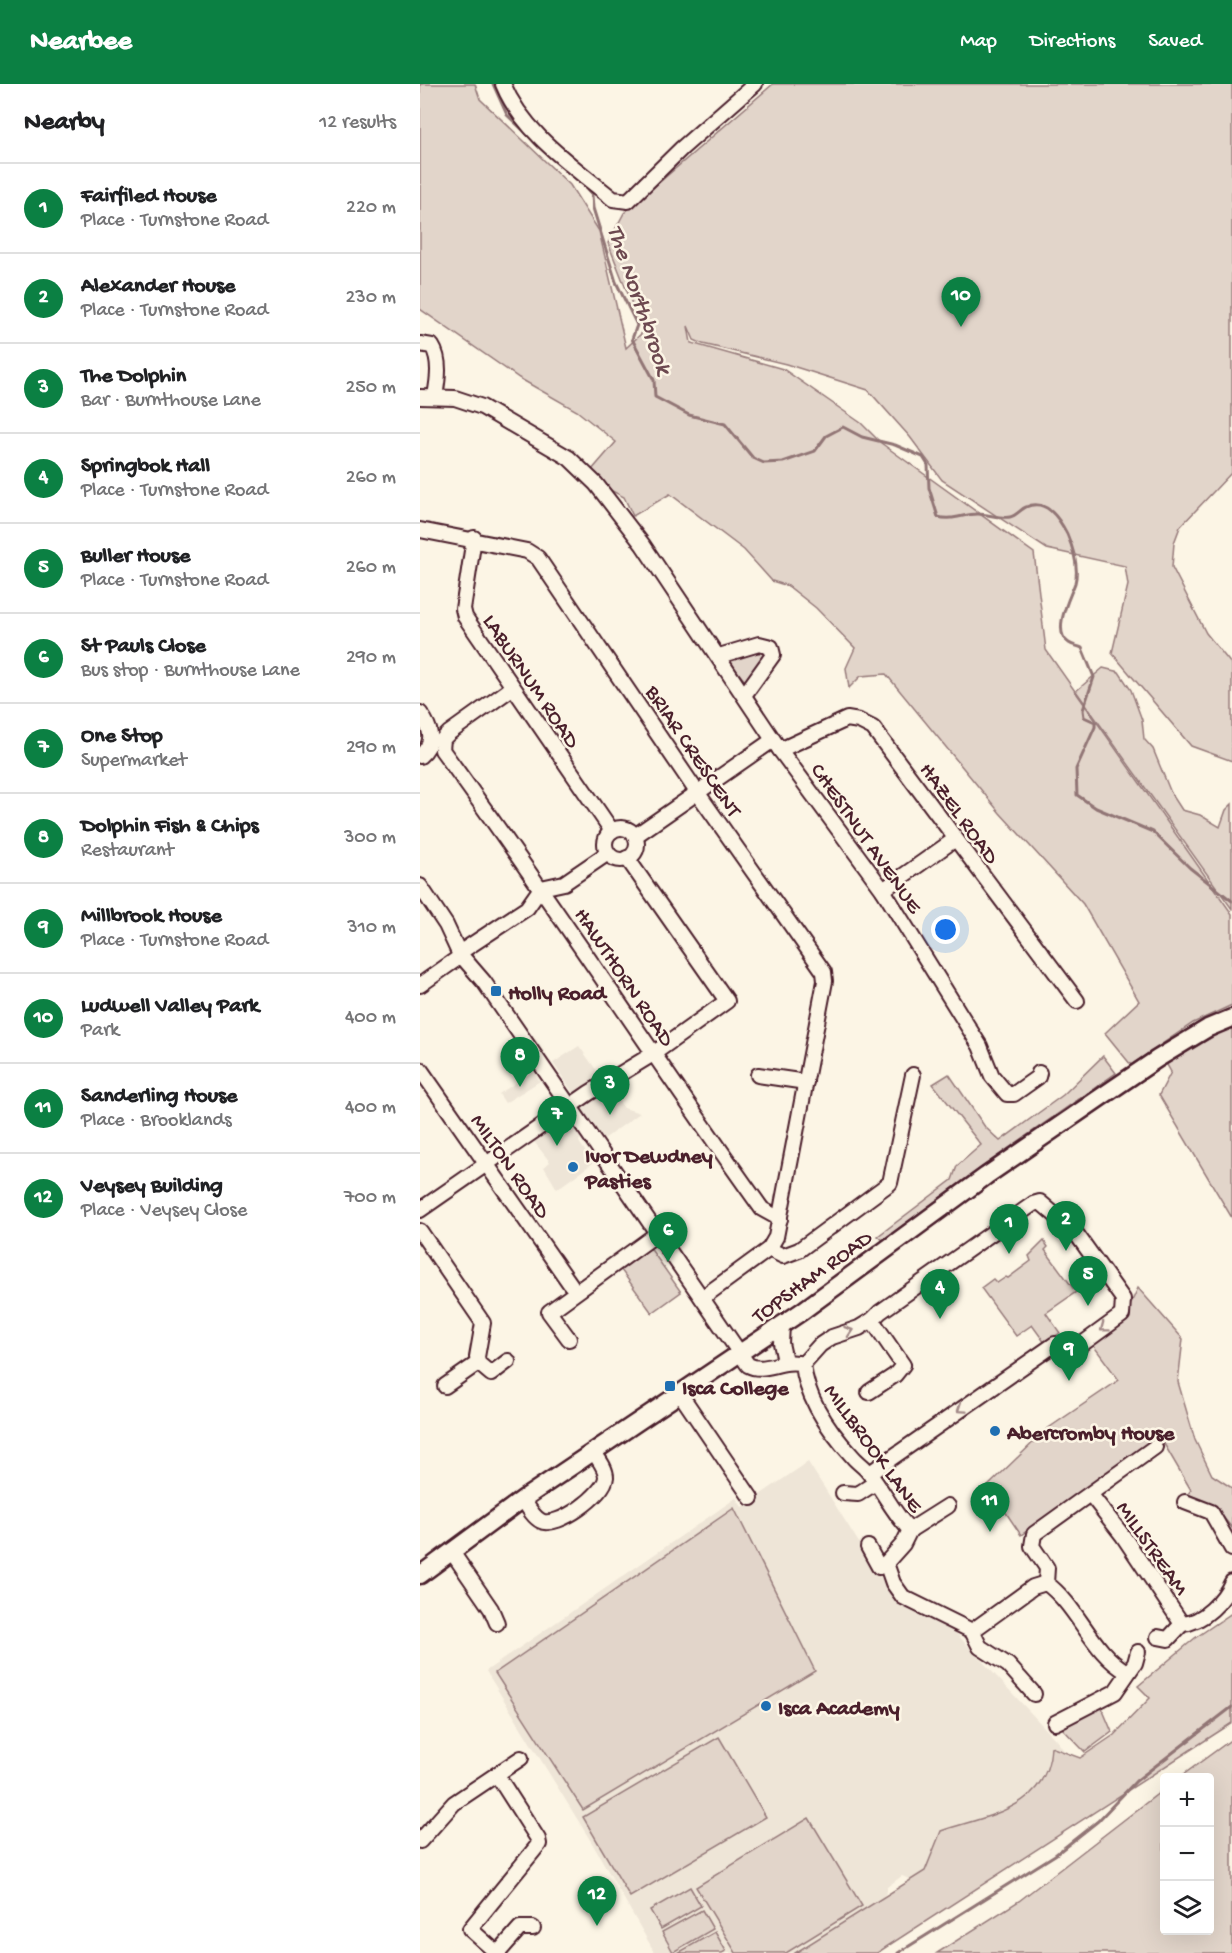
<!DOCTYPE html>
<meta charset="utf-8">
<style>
:root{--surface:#fff;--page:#f6f6f6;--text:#202124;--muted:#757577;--line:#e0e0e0;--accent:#0b8043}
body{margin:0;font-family:"Gochi Hand",sans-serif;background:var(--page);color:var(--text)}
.controls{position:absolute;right:18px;bottom:18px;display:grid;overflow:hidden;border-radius:6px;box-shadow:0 6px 24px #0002}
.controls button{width:54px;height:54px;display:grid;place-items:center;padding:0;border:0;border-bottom:2px solid var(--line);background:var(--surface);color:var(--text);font:30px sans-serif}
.you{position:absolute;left:526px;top:846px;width:21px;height:21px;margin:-15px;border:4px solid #fff;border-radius:50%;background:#1a73e8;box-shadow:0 0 0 9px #1a73e833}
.badge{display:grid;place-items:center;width:39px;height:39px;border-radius:50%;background:var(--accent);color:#fff;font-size:20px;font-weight:700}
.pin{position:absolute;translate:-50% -50px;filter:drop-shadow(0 2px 3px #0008)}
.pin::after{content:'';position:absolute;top:32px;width:21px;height:18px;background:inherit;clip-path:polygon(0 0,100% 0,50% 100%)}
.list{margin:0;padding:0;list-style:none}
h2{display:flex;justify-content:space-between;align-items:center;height:78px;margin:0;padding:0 24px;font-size:26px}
h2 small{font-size:20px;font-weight:400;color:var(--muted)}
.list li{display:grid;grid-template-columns:39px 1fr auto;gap:18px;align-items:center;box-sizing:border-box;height:90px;padding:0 24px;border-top:2px solid var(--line)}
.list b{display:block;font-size:22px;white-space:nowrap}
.list p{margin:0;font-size:20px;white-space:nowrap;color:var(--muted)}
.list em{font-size:20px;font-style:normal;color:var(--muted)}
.icon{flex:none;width:33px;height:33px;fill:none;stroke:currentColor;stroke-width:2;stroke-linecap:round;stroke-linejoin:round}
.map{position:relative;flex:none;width:812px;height:1869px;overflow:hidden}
header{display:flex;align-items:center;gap:36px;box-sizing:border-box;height:84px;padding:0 30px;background:var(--accent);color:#fff}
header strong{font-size:28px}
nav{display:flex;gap:33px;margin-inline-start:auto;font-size:21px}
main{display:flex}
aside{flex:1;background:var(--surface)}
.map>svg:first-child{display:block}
.built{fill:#eee5d7}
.green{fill:#e2d5ca;stroke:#967a7a;stroke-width:1.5}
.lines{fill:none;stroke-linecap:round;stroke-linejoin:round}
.stream{stroke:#917474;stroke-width:3}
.minor-casing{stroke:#4a1f2b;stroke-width:18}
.major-casing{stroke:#4a1f2b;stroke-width:21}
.minor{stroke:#fcf5e5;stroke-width:14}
.major{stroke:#fcf5e5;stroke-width:16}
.oneway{stroke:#a38a88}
.poi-dot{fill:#1f6fb2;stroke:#fcf5e5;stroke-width:2}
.labels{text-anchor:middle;stroke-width:5;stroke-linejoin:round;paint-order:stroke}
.street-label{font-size:22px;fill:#4a1f2b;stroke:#fcf5e5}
.poi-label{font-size:22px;font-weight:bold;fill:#4a1f2b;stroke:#fcf5e5;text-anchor:start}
.water-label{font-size:24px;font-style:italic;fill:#6d4950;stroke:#fcf5e5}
</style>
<header>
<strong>Nearbee</strong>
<nav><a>Map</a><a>Directions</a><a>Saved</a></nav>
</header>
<main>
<aside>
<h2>Nearby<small>12 results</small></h2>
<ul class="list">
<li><span class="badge">1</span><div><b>Fairfiled House</b><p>Place · Turnstone Road</p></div><em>220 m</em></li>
<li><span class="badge">2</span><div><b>Alexander House</b><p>Place · Turnstone Road</p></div><em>230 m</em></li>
<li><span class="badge">3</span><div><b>The Dolphin</b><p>Bar · Burnthouse Lane</p></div><em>250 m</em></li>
<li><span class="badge">4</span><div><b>Springbok Hall</b><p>Place · Turnstone Road</p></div><em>260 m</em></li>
<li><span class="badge">5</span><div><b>Buller House</b><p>Place · Turnstone Road</p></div><em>260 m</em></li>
<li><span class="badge">6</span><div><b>St Pauls Close</b><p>Bus stop · Burnthouse Lane</p></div><em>290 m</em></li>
<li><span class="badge">7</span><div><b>One Stop</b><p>Supermarket</p></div><em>290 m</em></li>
<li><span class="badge">8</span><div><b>Dolphin Fish &amp; Chips</b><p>Restaurant</p></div><em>300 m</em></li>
<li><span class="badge">9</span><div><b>Millbrook House</b><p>Place · Turnstone Road</p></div><em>310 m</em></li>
<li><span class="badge">10</span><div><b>Ludwell Valley Park</b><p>Park</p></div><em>400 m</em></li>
<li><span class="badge">11</span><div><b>Sanderling House</b><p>Place · Brooklands</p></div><em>400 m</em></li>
<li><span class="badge">12</span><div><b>Veysey Building</b><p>Place · Veysey Close</p></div><em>700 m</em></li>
</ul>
</aside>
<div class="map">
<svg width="812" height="1869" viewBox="0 0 812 1869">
<rect width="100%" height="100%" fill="#fcf5e5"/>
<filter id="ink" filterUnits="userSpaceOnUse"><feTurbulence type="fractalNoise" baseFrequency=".0167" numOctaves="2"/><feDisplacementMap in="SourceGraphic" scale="12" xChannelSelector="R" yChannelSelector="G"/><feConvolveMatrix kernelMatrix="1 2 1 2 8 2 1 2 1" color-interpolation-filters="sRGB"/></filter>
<g filter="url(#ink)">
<!-- built -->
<g class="built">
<polygon points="159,962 182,994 156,1013 133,979"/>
<polygon points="113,987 120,997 85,1019 79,1010"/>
<polygon points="189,1004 204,1024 220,1029 184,1055 161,1024"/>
<polygon points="146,1031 156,1042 161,1053 159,1058 173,1079 137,1105 124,1083 130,1078 112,1055"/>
<polygon points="388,1378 477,1519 533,1546 637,1657 660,1689 497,1798 482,1792 467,1803 467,1808 411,1869 235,1869 172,1759 66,1587 316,1414 322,1423"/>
</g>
<!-- green -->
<g class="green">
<polygon points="0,0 55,0 60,15 150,101 179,147 206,264 223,248 188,159 204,129 353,0 812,0 812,388 760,443 754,459 752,483 786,549 812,581 812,677 771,662 692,569 708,501 705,482 627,465 522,396 490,353 448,306 366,280 283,260 274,256 268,242 271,259 363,285 441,339 461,359 614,469 626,566 812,830 812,921 773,939 711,981 685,949 719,917 663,820 580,729 466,590 441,592 429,604 426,584 435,564 396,524 368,502 352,497 324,466 250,410 213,432 204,413 192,407 171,387 196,358 157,327 99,294 0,225"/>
<polygon points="346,566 348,571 326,598 308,577 328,567"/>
<polygon points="683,584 699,588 711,606 722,636 724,655 733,665 751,709 762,726 780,731 800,743 806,726 812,720 812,825 656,607"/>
<polygon points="812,942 812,1134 739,1011 751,988 746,979"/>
<polygon points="683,972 696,989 549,1092 463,1156 458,1152 532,1096 537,1082 561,1061 513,1000 529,990 565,1043 580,1057 643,1011"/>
<polygon points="624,1157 628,1163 625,1166 656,1208 626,1229 640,1249 625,1259 612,1241 596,1252 561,1204 573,1195 577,1199 586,1193 588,1194 611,1177 609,1172"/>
<polygon points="230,1164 261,1208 232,1229 201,1186"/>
<polygon points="718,1204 763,1255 758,1298 775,1356 792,1391 812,1404 812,1444 795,1423 768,1410 771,1406 743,1358 736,1357 601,1451 568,1402 627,1345 699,1296 670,1257 706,1230"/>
<polygon points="314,1424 395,1587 163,1726 75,1589"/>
<path d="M812,1529V1639L457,1869H375L505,1787L521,1747C568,1731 628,1725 631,1663L660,1674L694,1651L730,1614L718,1602L775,1554Z"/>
<polygon points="681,1622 692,1648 665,1668 641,1643"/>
<polygon points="299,1653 346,1733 210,1813 163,1733"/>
<polygon points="812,1655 812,1869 517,1869 599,1817 744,1705 744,1846 790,1846 790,1694 760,1693"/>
<polygon points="389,1734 442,1822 366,1869 316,1869 276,1803"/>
<polygon points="270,1803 281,1822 241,1845 230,1826"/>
<polygon points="282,1826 293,1845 253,1868 242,1848"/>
<polygon points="295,1848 306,1867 302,1869 258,1869"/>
</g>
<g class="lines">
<!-- stream -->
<g class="stream">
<polyline points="73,0 87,31 126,68"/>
<path d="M164,99L172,111L173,124L196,198L217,241L212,255L234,296L235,313L269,331L305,340L333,374L344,379L363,378L395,367L406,352L423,343L442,353L475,361L503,373L508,381L509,404L518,433C533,437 543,430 558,430C568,430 581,435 590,433C596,432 601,425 606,423C626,414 639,434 647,450C653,464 659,484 655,499C650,513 631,548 649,559C653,562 659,562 662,564L674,593L663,626L664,633L675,638V643L656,685L657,711L676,724L733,748L770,784L812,817"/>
<polyline points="478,1869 635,1771 678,1737 716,1697 812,1623"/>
</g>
<!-- minor casing -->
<g class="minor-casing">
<g id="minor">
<path d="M83,0C103,49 153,82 193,115L208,117L262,64L335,0"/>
<path d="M0,260L12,262C21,276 18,296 15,312"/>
<polyline points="0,313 35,314 62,323 149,374 176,400 223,461 360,666 463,806 560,962 572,992 587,1010 594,1010 618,993 619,989"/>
<polyline points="0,446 107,467 118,474 277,708 404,888 405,897 356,1153 349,1165 282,1214"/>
<polyline points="54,454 43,525 45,533 192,747"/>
<polyline points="299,572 339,560 351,563 353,571 325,610"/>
<path d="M92,604L29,649L23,655L22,666C132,816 233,973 342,1125L360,1135"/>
<path d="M0,629C11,644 16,658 0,672"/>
<polyline points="360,666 427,635 439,637 453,644 657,917"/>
<circle cx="201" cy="760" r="16"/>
<polyline points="215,752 353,656"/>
<path d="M0,802L26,841L39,869L64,898L328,1281C345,1290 361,1274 383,1280C386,1314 410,1348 433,1373C438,1379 445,1383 449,1389C464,1408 473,1429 490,1446"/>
<polyline points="463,806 534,756"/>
<polyline points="39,869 107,824 121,804 144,799 188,769"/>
<polyline points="0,901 41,872"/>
<polyline points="0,985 151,1201"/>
<polyline points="338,991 386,998"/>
<polyline points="0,1126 169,1009 233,970 307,917 207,774"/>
<polyline points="0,1147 63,1239 57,1273 58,1279 71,1290 88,1277"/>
<polyline points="349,1165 363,1172 379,1166 470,1099 493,991"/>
<polyline points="362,1241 361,1259 365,1277"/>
<polyline points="149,1255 129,1228 238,1149"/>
<polyline points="383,1280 400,1261 412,1253 439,1244 452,1236 460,1228 613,1120 620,1118 655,1148 703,1215 702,1231 654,1266 635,1260 450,1389"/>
<polyline points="25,1302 58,1279"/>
<polyline points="449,1308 475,1291 483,1281 452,1236"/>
<polyline points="261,1311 331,1414"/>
<polyline points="423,1409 438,1410 455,1399"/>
<path d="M671,1411L703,1452L762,1540C783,1539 804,1516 812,1498"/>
<path d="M103,1415C108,1423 113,1433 121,1437C137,1445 185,1410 186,1393C186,1384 178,1375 174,1368"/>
<polyline points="765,1418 791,1428 812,1465"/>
<path d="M490,1446L483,1460L466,1479L473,1499L483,1513L552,1547L613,1503L626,1499C659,1523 671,1568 707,1588"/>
<polyline points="490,1446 528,1422"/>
<polyline points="448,1463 459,1483 466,1479"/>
<polyline points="32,1468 71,1525 77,1539"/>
<polyline points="626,1499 627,1484 612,1462 614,1450 735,1363"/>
<polyline points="552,1547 560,1563 588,1581 614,1610"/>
<polyline points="738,1553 748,1555 762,1540"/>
<polyline points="635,1639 695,1608 715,1579 718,1568"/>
<polyline points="77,1691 118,1755 119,1760 50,1845 77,1869"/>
<polyline points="0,1757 34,1719 101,1674"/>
<polyline points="78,1869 100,1844 113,1844"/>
</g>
</g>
<!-- major casing -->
<g class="major-casing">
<polyline id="major" points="0,1491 103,1415 381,1228 566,1092 681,1013 737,975 788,944 812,934"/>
</g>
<!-- minor -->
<use href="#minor" class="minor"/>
<!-- major -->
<use href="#major" class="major"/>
</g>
<!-- one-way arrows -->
<defs><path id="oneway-chevron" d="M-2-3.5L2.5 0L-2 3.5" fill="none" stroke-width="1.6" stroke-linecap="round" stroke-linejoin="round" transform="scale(1.5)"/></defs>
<g class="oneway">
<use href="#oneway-chevron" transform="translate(684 1244) rotate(143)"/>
<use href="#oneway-chevron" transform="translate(429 1247) rotate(-19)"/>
<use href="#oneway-chevron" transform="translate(541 1325) rotate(146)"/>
</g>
</g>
<!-- markers -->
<g class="poi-dot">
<rect x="70" y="901" width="12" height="12" rx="3"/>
<circle cx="153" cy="1083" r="6"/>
<rect x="244" y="1296" width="12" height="12" rx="3"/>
<circle cx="575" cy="1347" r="6"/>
<circle cx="346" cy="1622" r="6"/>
</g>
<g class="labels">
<!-- street labels -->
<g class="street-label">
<text transform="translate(113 596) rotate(56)" y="8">LABURNUM ROAD</text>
<text transform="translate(275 666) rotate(56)" y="8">BRIAR CRESCENT</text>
<text transform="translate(541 728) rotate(54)" y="8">HAZEL ROAD</text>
<text transform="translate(448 753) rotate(55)" y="8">CHESTNUT AVENUE</text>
<text transform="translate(206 892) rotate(56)" y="8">HAWTHORN ROAD</text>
<text transform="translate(92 1081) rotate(55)" y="8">MILTON ROAD</text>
<text transform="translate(391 1191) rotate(-36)" y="8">TOPSHAM ROAD</text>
<text transform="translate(455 1363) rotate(54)" y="8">MILLBROOK LANE</text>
<text transform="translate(734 1463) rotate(55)" y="8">MILLSTREAM</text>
</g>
<!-- poi labels -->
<g class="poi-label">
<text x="88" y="915">Holly Road</text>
<text x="165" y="1078">Ivor Dewdney<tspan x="165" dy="25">Pasties</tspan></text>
<text x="262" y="1310">Isca College</text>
<text x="587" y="1355">Abercromby House</text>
<text x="358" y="1630">Isca Academy</text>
</g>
<!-- water labels -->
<g class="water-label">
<text transform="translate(221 215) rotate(71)" y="8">The Northbrook</text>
</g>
</g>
</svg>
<div class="controls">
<button>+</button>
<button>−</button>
<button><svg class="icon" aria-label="layers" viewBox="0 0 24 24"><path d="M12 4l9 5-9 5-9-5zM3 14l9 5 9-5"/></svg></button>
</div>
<div class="you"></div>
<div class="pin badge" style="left:589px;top:1170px">1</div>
<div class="pin badge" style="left:646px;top:1167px">2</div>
<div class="pin badge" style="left:190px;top:1031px">3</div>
<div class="pin badge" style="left:520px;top:1235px">4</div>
<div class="pin badge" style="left:668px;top:1222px">5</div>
<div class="pin badge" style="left:248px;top:1178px">6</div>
<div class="pin badge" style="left:137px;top:1062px">7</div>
<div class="pin badge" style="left:100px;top:1003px">8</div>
<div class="pin badge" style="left:649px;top:1297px">9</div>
<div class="pin badge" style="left:541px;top:243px">10</div>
<div class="pin badge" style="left:570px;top:1448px">11</div>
<div class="pin badge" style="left:177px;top:1842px">12</div>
</div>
</main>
